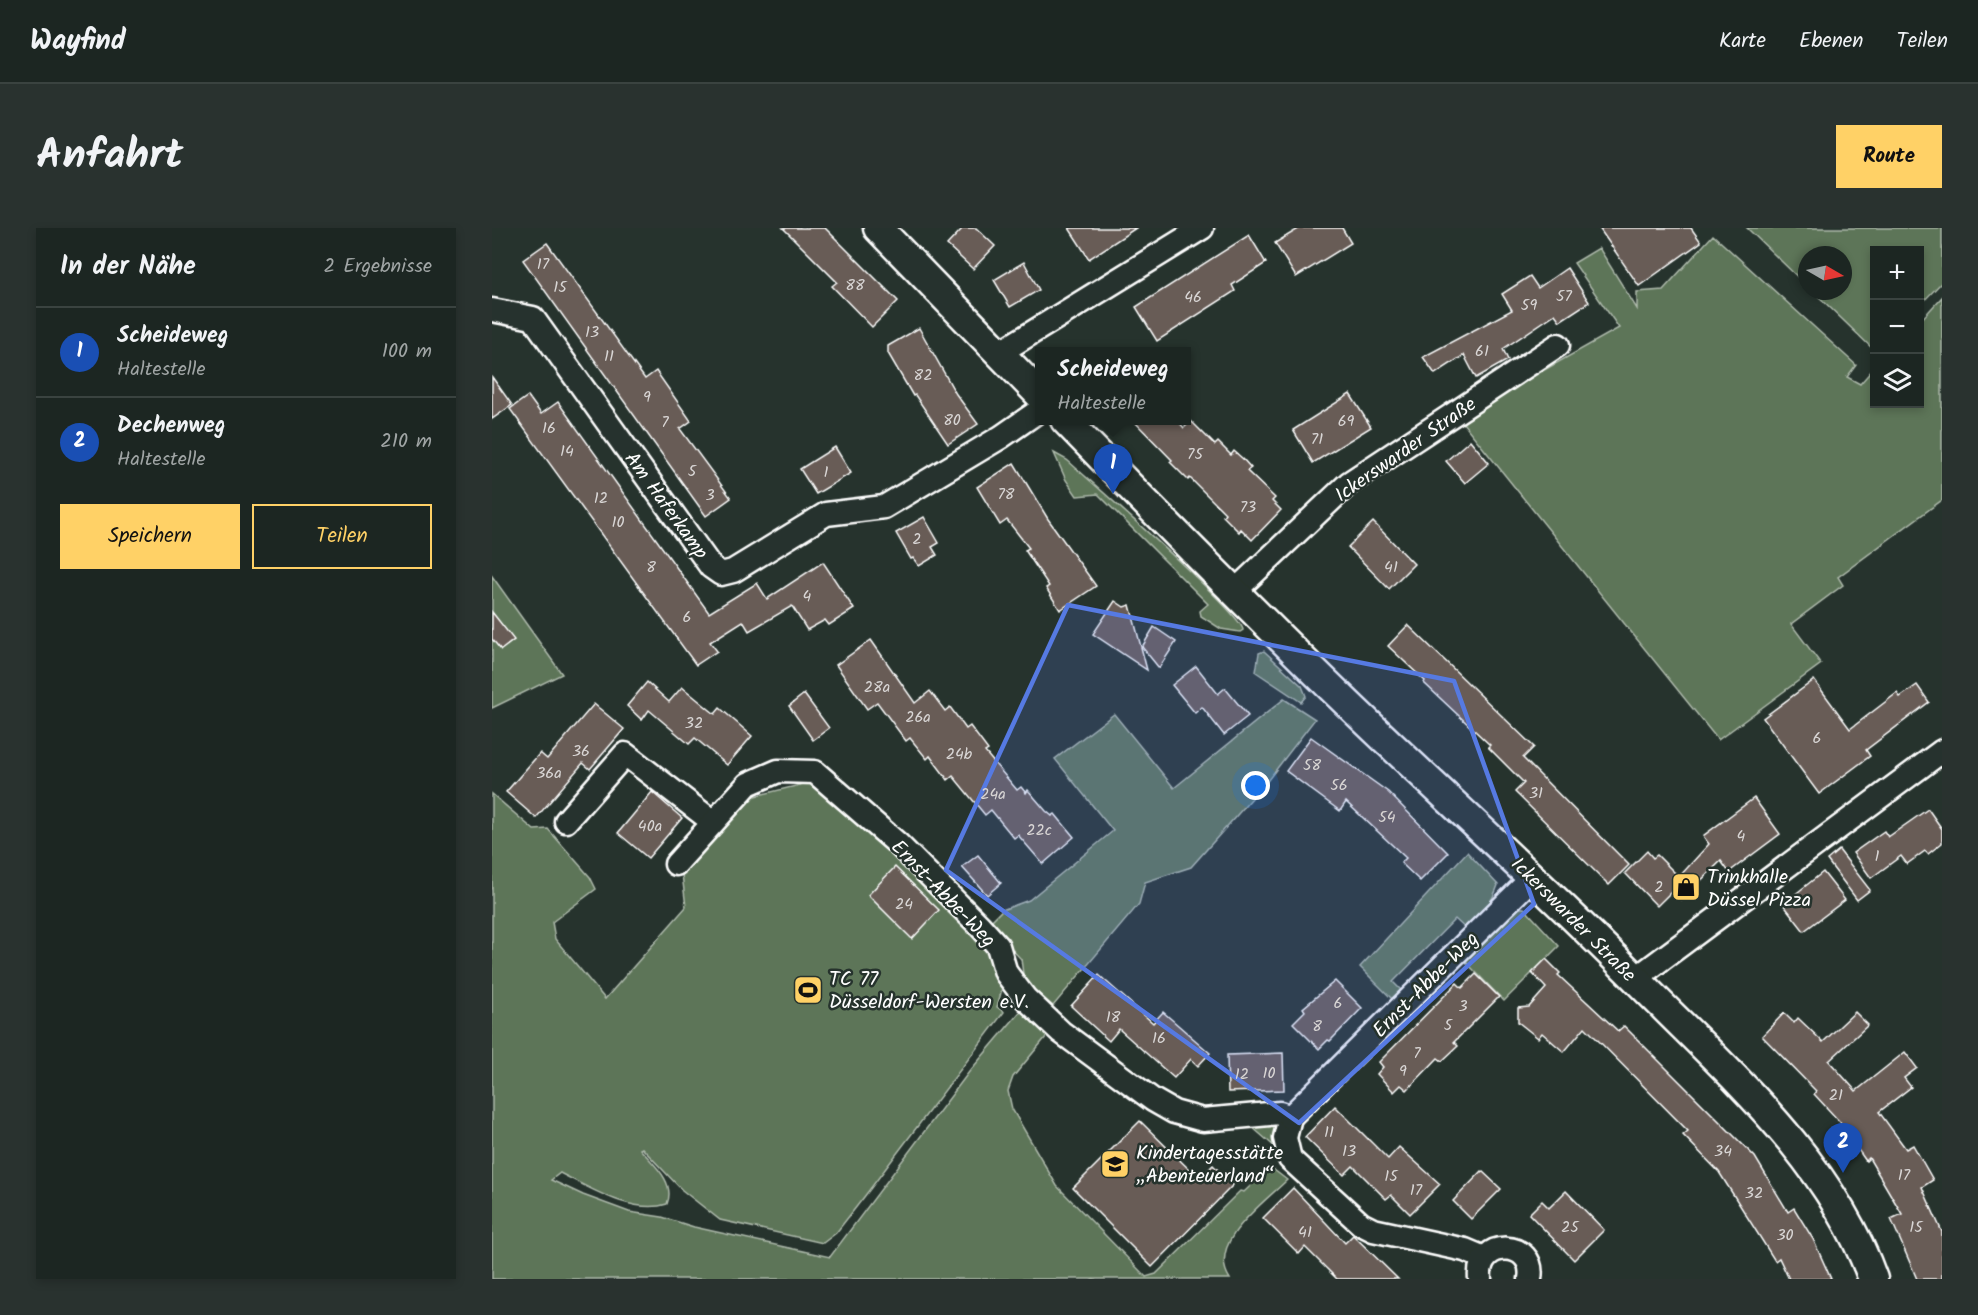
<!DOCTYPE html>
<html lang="de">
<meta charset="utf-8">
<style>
:root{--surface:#1c2622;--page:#29322f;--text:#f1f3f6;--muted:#a0a5a5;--line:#3a4340;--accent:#ffd166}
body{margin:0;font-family:Kalam,sans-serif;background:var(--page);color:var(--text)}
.controls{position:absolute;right:18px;top:18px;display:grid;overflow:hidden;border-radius:0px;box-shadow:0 3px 9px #0003}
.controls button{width:54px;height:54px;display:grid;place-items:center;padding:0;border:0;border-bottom:2px solid var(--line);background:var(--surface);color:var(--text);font:30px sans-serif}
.compass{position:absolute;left:1306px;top:18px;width:54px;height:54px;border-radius:50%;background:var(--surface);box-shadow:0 3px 9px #0003;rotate:99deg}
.you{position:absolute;left:764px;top:558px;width:21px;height:21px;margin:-15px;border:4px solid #fff;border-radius:50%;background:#1a73e8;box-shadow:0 0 0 9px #1a73e833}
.badge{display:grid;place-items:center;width:39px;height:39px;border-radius:50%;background:var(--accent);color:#fff;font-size:20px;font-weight:700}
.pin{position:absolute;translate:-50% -50px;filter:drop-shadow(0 2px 3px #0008)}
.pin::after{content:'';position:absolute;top:32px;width:21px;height:18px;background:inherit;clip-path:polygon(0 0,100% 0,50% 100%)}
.popup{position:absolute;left:543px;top:119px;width:156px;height:78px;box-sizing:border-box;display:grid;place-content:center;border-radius:0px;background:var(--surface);filter:drop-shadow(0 2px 4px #0005);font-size:20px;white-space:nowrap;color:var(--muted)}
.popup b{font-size:22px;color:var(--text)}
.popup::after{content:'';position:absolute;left:50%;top:100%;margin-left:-12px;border:12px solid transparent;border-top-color:var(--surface)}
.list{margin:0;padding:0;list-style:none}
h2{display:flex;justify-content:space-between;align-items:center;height:78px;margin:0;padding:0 24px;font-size:26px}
h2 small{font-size:20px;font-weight:400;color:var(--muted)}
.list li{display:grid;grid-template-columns:39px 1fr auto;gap:18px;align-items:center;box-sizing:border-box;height:90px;padding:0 24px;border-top:2px solid var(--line)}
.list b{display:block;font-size:22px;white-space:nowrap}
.list p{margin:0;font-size:20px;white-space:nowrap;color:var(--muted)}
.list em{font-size:20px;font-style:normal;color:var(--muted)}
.actions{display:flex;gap:12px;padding:18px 24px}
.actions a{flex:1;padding:14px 0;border:2px solid var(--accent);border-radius:0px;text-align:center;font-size:21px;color:var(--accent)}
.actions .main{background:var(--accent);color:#111}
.icon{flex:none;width:33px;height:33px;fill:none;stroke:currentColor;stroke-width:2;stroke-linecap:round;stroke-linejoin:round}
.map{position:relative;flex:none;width:1450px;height:1051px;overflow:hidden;border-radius:0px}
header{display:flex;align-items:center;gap:36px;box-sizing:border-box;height:84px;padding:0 30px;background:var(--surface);border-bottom:2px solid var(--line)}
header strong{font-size:28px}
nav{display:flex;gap:33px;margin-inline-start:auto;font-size:21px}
.intro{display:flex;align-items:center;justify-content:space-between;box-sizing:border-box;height:144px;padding:0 36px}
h1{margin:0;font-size:42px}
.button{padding:15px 27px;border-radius:0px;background:var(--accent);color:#111;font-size:21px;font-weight:700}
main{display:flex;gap:36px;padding:0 36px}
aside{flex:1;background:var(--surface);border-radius:0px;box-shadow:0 3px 9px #0003}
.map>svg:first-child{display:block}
.green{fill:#5d7458;stroke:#aebaac;stroke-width:1.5}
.building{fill:#685c56;stroke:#fff;stroke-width:1.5}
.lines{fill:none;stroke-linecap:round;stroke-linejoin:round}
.minor-casing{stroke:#fff;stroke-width:27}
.major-casing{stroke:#fff;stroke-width:33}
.minor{stroke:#26332d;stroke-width:22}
.major{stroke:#26332d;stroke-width:28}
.marked{fill:#567ae2;fill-opacity:0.2;stroke:#567ae2;stroke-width:4.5;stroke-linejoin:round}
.labels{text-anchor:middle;stroke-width:5;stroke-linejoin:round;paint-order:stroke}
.number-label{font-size:16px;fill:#d9d6d5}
.street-label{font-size:20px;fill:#fff;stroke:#26332d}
.poi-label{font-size:20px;fill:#fff;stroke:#26332d;text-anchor:start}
</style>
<header>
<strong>Wayfind</strong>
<nav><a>Karte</a><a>Ebenen</a><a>Teilen</a></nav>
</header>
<div class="intro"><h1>Anfahrt</h1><a class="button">Route</a></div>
<main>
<aside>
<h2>In der Nähe<small>2 Ergebnisse</small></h2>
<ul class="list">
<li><span class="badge" style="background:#1a4fb4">1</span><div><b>Scheideweg</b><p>Haltestelle</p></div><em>100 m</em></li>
<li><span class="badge" style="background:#1a4fb4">2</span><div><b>Dechenweg</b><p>Haltestelle</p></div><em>210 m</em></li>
</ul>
<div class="actions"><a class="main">Speichern</a><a>Teilen</a></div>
</aside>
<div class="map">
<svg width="1450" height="1051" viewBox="0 0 1450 1051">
<rect width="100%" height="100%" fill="#26332d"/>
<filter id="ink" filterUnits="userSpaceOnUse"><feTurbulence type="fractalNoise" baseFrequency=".0167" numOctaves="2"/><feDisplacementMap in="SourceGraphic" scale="12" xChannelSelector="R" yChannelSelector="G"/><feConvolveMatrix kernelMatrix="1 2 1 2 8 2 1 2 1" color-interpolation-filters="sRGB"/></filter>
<g filter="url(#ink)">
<!-- green -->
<g class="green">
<polygon points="1255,0 1450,0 1450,54 1428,77 1428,22 1382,22 1382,122 1321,63 1351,63 1351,27 1315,27 1315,58"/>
<polygon points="1221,7 1364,137 1355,149 1368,156 1382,140 1382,176 1428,176 1428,93 1450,69 1450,272 1346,349 1351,357 1299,396 1329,436 1226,512 967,190 1127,100 1082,35 1107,20 1145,81 1145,64 1171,62"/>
<path d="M562,225L575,232C598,253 750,385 751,402L748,404L729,401L709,388L708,383L716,376L606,266L585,268L574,252Z"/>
<polygon points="0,348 70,446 0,480"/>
<polygon points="772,423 810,458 814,468 809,474 764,444 767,425"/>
<polygon points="792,471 823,491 776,552 699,639 653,654 647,676 561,778 532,753 529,731 496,696 510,682 537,672 621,603 563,531 622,486 682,560"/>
<path d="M328,552L504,720L513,750L505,779L512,784L372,969L344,1005L331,1015L228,992L190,962L150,920L148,921C161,936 184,954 175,976C141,987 98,960 68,945L59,952L91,967L137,984L170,989L202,999L338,1029L477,844L527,785L534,783L559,803L521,849L516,863L520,881L565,958L654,1049L664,1046L748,963L752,964L778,939L795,952C772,975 714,1015 738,1051H0V566L42,602L56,601L98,649L104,661L60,694L63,711L113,771L194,679L190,646L255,570Z"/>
<path d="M975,624L1006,657C1000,675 989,689 976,703L963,691L901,754L913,766L905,776L868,739Z"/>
<polygon points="1025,680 1032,680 1067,718 1012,773 971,731"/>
<polygon points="785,896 783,919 760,899 760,897"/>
</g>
<!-- building -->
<g class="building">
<polygon points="291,0 333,0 406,73 380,99 340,58 345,54"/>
<polygon points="471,0 484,0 503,18 481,41 455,17"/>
<polygon points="577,0 644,0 597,31"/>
<polygon points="808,0 850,0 859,15 804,49 783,15"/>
<polygon points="1107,0 1199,0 1209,14 1147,58"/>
<polygon points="757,7 774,35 740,57 743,63 665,113 644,79"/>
<polygon points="55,15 153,151 164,143 199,193 188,201 239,270 214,288 31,32"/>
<polygon points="532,34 547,62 518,79 502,52"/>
<polygon points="1075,40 1097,74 1068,93 1063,86 1011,121 1016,132 984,150 972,127 943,146 931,129 1020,82 1010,66 1038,48 1046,60"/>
<polygon points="427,100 464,166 486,196 456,216 423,167 421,168 396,125 396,118"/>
<polygon points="0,149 20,177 0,191"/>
<polygon points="858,166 879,199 821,235 801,202"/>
<polygon points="36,168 49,186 66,174 217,385 265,355 275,371 331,334 362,381 337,397 333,392 315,402 300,378 257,403 251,393 218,414 225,423 204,437 18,181"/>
<polygon points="641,192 685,192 692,200 699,193 723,217 726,214 739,227 742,223 751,231 759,240 755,243 783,270 780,273 789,282 760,312 749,301 747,304 731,288 733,285 698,250 696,252 678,234 680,232"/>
<polygon points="978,212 997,235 973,255 954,233"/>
<polygon points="343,219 359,245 324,266 308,241"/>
<polygon points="522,235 556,291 604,358 568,382 554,360 557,358 533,322 537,320 515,292 508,297 485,259"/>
<polygon points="432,289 447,315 440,319 445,327 427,338 421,330 419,331 404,305"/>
<polygon points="881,294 922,336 897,361 856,319"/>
<polygon points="623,373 632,379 638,377 655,442 601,406"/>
<polygon points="0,384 22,412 9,422 0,411"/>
<polygon points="916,397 1042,519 1031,530 1137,637 1117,657 1023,564 1032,555 996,519 998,517 932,455 933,453 896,418"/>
<polygon points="662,399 684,414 667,440 650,419"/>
<polygon points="379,412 423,475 438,463 453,483 458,479 474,501 478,498 496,522 493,524 525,562 529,559 534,565 536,562 554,583 560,588 563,586 582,609 551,636 526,607 522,610 499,582 493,587 461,548 456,552 438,528 435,531 418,510 414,513 385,474 375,481 344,437"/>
<polygon points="704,438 726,466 733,460 756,488 732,507 710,479 703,485 680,457"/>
<polygon points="1322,452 1358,501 1405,465 1408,469 1425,457 1437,474 1374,522 1378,528 1327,566 1271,490"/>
<polygon points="155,454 177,474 190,459 223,486 228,480 260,508 235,537 203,510 197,516 157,482 150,492 135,478"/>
<polygon points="312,466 337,500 321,512 297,478"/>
<polygon points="102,476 132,501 98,541 91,535 44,590 14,564 48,525 55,531"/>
<polygon points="819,509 896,564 956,625 928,653 909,635 914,630 854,574 848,583 794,543"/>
<polygon points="160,564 190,590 156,630 126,605"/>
<polygon points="1262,570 1288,606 1237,644 1229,633 1189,672 1180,663 1165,678 1133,645 1155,623 1161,630 1165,627 1187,649 1217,616 1211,608"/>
<polygon points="1436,581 1450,601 1450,615 1436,626 1433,623 1415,636 1409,628 1379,650 1361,625 1392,603 1396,609"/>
<polygon points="1347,622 1378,662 1365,672 1335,632"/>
<polygon points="486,627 509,655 495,667 470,639"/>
<polygon points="403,639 447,682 420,711 376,667"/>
<polygon points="1331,644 1353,672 1312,703 1291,676"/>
<polygon points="1054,731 1068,745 1066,747 1126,803 1132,798 1263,929 1296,984 1302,980 1321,1011 1339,1051 1297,1051 1287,1030 1283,1033 1227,944 1191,907 1196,903 1093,799 1072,824 1050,805 1046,810 1026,794 1026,780 1037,779 1054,760 1040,745"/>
<polygon points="984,746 1007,769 962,814 966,818 950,833 946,830 915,862 909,857 902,864 885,846 891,839 887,834 965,755 970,760"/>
<polygon points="607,747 661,795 671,784 718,825 706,838 699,831 682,850 627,801 617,813 579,778"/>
<polygon points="843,753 870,780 838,813 836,812 827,821 801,795 813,783 811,780"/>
<polygon points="1363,784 1376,797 1337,833 1364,863 1413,824 1425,840 1412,850 1419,859 1387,884 1414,921 1421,917 1441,952 1430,959 1450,1004 1450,1051 1425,1051 1399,991 1410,986 1377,930 1374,933 1357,909 1360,907 1322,866 1324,863 1270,808 1292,785 1302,795 1306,790 1331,814"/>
<polygon points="791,825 792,862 736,864 735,827"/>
<polygon points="843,878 896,931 907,919 948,956 918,986 899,967 894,971 861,938 852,947 813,909"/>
<polygon points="648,893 707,951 721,937 741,957 660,1039 581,960"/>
<polygon points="990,943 1009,961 979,991 961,973"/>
<polygon points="801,960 853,1015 861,1007 906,1051 845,1051 813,1019 807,1026 771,990"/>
<polygon points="1074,963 1112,1002 1082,1032 1037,986 1050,973 1057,980"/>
</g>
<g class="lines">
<!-- minor casing -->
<g class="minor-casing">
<g id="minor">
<polyline points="0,82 41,90 219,339 229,346 241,343 334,286 392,279 509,209 548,182"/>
<polyline points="507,125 710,0"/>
<polyline points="744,362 857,255 1066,117"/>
<polyline points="74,593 133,526 221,594"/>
<polyline points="184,636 256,556 286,543 323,544 406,616 488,698 506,718 514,745 533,770 569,804 661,872 682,884 711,892 788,885 798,889 793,910 798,931 869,996 881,1002 973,1022 992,1030"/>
<polyline points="1143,751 1450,523"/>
<polyline points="798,889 1042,648"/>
<path d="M988,1051C984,1009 1045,1012 1038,1051"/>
</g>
</g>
<!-- major casing -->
<g class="major-casing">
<g id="major">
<polyline points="386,0 548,167"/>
<path d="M573,192C649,270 726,348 804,425C913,534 1030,636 1139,746C1229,839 1336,926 1381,1051"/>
</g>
</g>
<!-- minor -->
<use href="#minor" class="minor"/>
<!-- major -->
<use href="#major" class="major"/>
</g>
</g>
<!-- marked area -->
<path class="marked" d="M576,377L962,453L1042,676L807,895L454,642Z"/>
<!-- icons -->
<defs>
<g id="shop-square" transform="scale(1.5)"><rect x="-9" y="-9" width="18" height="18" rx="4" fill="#ffd166" stroke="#26332d"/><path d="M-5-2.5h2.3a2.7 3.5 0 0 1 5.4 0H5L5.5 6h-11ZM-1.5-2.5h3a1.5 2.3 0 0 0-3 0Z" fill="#111"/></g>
<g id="stadium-square" transform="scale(1.5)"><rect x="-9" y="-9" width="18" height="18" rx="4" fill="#ffd166" stroke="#26332d"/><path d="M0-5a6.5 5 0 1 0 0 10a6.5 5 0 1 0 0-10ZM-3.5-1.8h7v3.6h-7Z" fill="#111"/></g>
<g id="school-square" transform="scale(1.5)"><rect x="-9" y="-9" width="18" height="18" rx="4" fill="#ffd166" stroke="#26332d"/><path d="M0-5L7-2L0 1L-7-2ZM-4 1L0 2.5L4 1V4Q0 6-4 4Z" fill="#111"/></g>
</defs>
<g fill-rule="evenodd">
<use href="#shop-square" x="1194" y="659"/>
<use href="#stadium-square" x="316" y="762"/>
<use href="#school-square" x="623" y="936"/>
</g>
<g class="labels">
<!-- number labels -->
<g class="number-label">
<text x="51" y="41">17</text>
<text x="363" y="62">88</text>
<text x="68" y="64">15</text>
<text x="1072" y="73">57</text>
<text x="701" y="74">46</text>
<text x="1037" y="82">59</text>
<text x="100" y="109">13</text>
<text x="990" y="128">61</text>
<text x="117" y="133">11</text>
<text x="431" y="152">82</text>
<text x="155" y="174">9</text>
<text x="460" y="197">80</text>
<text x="854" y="198">69</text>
<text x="173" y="199">7</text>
<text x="57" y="205">16</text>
<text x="825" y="216">71</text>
<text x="75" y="228">14</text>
<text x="703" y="231">75</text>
<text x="200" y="248">5</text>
<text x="334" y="249">1</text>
<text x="514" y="271">78</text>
<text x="218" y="272">3</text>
<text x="109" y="275">12</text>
<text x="756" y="284">73</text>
<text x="126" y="299">10</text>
<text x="425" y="316">2</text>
<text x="159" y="344">8</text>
<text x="899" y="344">41</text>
<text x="315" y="373">4</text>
<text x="195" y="394">6</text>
<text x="385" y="464">28a</text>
<text x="426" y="494">26a</text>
<text x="202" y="500">32</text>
<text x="1325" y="515">6</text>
<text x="89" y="528">36</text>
<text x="467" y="531">24b</text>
<text x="820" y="542">58</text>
<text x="57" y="550">36a</text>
<text x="847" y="562">56</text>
<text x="1044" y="570">31</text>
<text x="501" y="571">24a</text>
<text x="895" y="594">54</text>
<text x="158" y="603">40a</text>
<text x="547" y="607">22c</text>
<text x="1249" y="613">4</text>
<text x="1385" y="633">1</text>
<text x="1167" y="664">2</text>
<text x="412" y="681">24</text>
<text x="846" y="780">6</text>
<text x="971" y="783">3</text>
<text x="621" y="794">18</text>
<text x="956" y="802">5</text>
<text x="825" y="803">8</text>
<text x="667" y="815">16</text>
<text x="925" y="830">7</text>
<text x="911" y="848">9</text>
<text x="777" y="850">10</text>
<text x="750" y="851">12</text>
<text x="1344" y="872">21</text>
<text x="837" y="909">11</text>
<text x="857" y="928">13</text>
<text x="1231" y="928">34</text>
<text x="1412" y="952">17</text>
<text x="899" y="953">15</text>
<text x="924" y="967">17</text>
<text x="1262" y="970">32</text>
<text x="1078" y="1004">25</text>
<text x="1424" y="1004">15</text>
<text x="813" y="1009">41</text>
<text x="1293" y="1012">30</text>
</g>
<!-- street labels -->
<g class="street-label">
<text transform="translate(913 221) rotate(-35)" y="7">Ickerswarder Straße</text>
<text transform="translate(175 277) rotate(54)" y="7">Am Haferkamp</text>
<text transform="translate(452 665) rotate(46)" y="7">Ernst-Abbe-Weg</text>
<text transform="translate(1082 691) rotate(45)" y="7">Ickerswarder Straße</text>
<text transform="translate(933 756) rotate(-45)" y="7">Ernst-Abbe-Weg</text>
</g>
<!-- poi labels -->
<g class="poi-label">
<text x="1215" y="655">Trinkhalle<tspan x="1215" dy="23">Düssel Pizza</tspan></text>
<text x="337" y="757">TC 77<tspan x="337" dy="23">Düsseldorf-Wersten e.V.</tspan></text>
<text x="644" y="931">Kindertagesstätte<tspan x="644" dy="23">„Abenteuerland“</tspan></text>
</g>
</g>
</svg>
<div class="controls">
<button>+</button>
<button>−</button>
<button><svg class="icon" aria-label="layers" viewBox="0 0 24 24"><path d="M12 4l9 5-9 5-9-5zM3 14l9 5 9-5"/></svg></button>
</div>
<svg class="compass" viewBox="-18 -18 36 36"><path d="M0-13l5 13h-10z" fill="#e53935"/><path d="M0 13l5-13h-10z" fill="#a0a5a5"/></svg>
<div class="you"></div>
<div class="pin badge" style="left:621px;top:266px;background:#1a4fb4">1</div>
<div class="popup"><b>Scheideweg</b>Haltestelle</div>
<div class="pin badge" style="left:1351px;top:945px;background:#1a4fb4">2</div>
</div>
</main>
